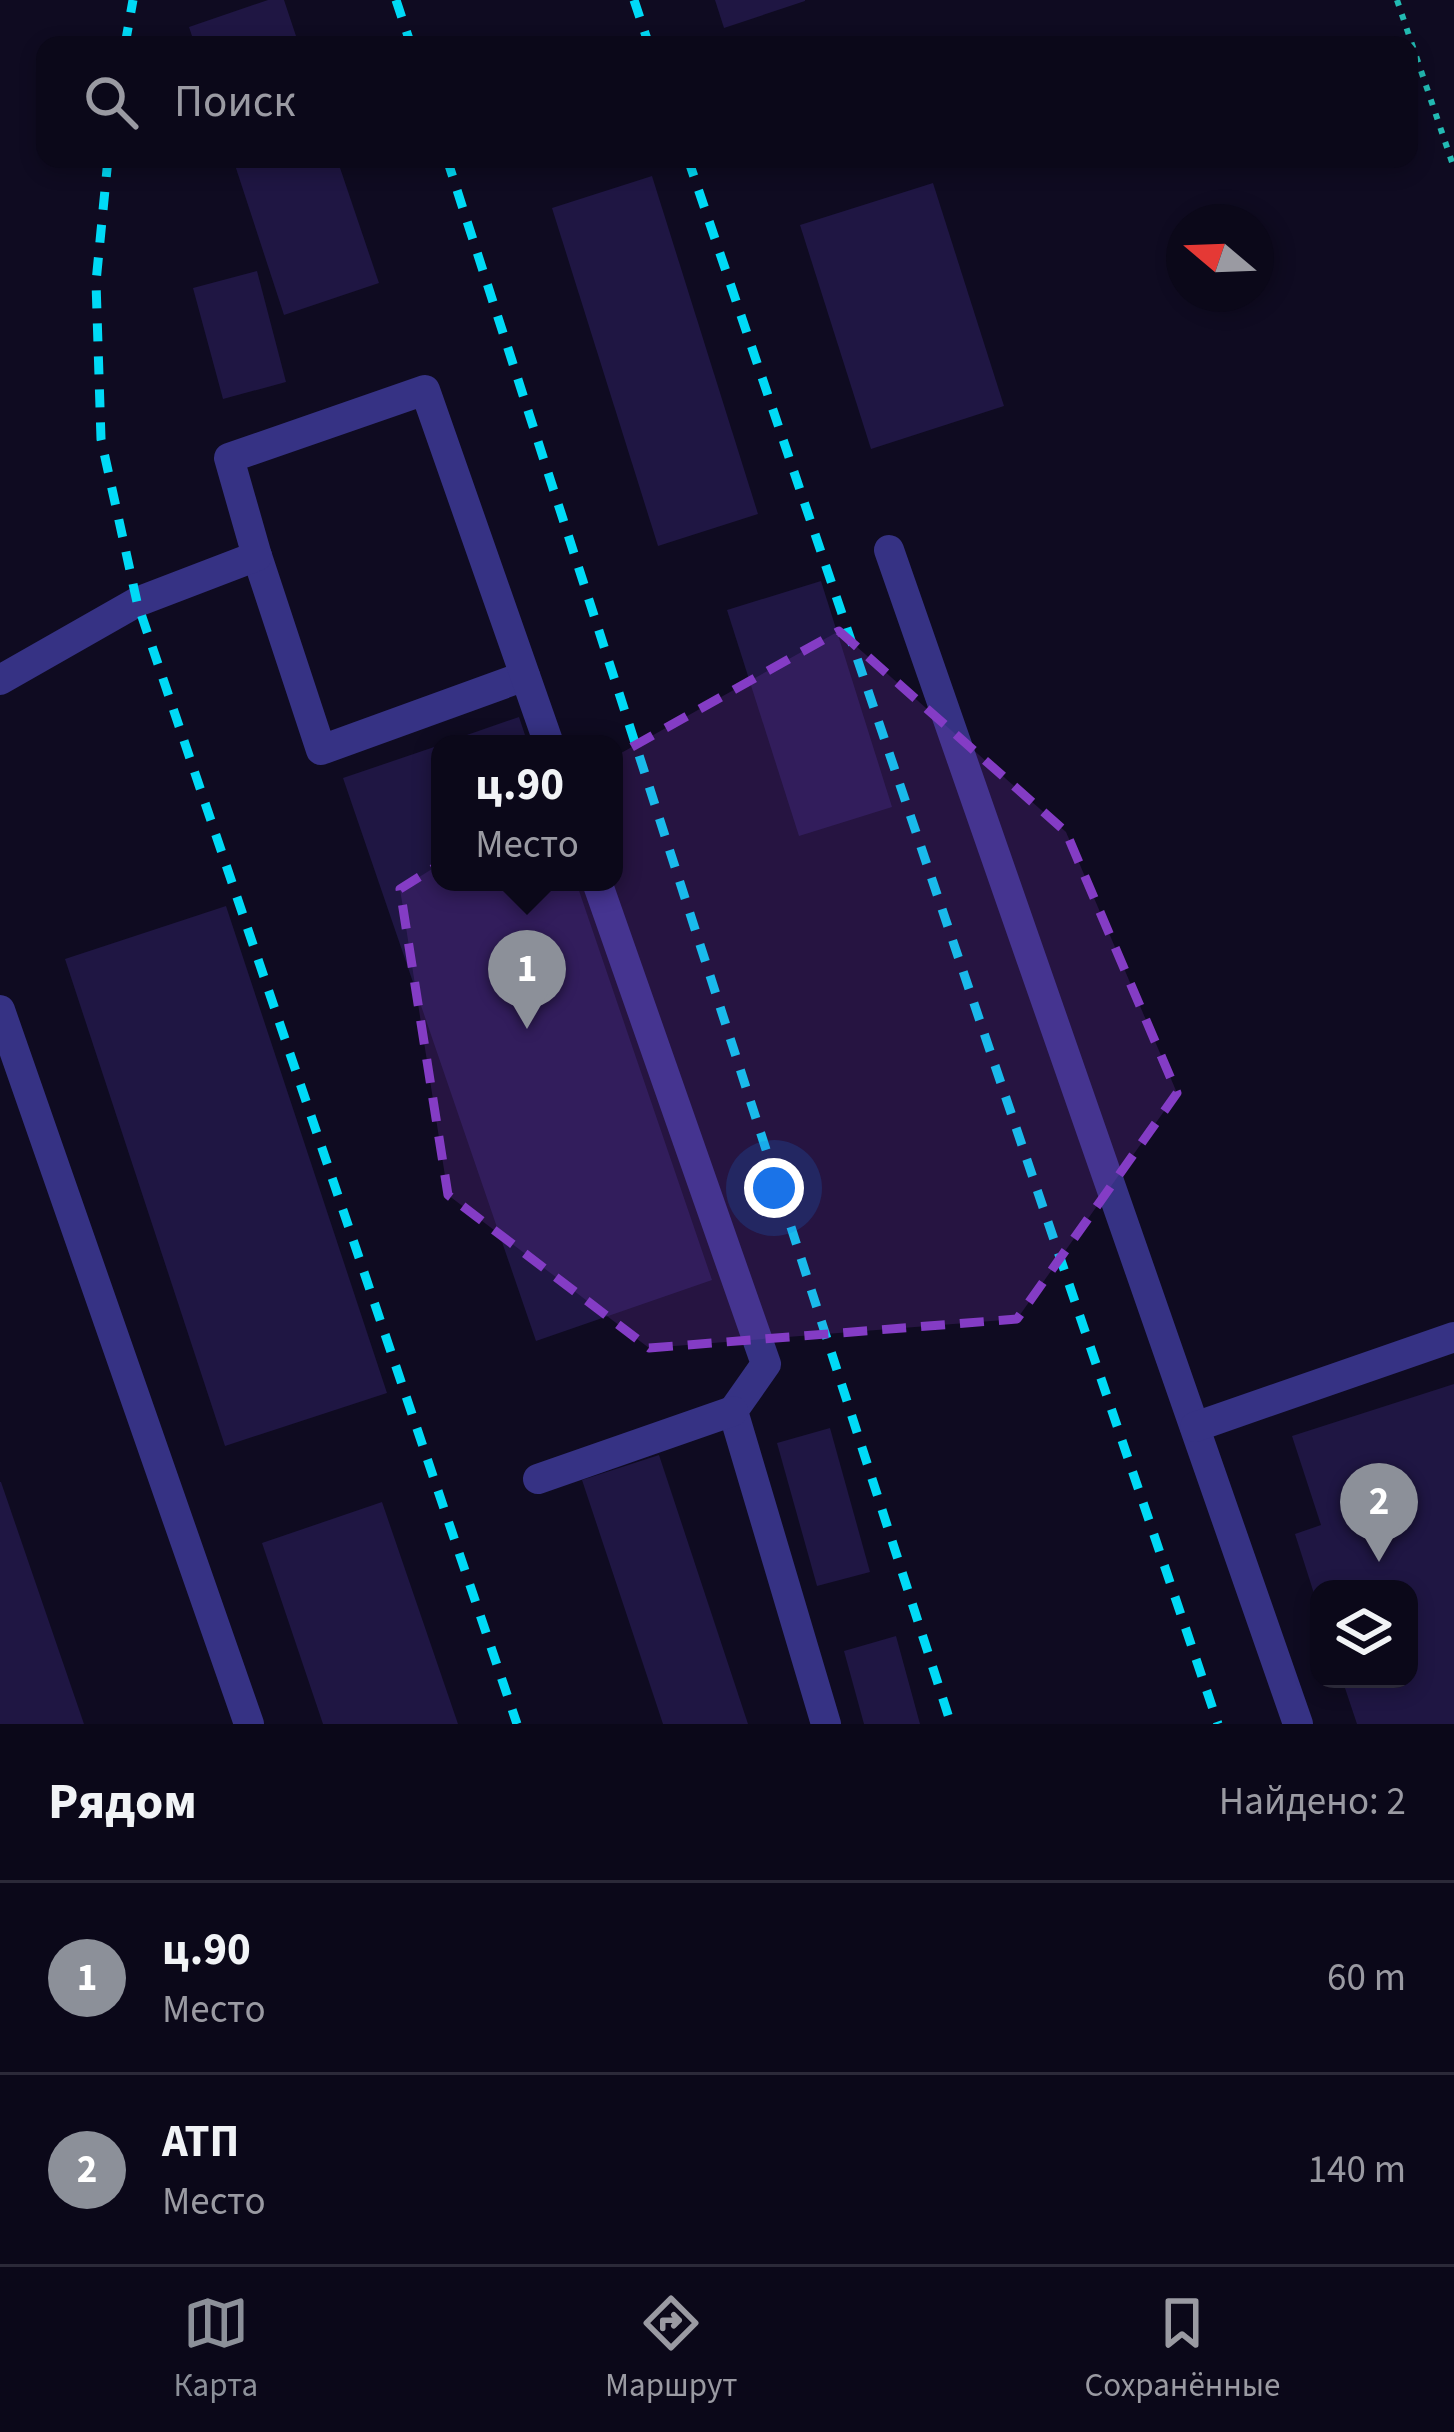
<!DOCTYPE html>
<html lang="ru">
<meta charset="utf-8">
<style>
:root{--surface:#0b0819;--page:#141122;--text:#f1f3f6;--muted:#9a9aa2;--line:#2b2938;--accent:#8c9099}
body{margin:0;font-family:"Source Sans 3",sans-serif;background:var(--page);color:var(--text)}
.controls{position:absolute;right:36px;bottom:36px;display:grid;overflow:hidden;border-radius:24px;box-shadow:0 6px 18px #0003}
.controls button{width:108px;height:108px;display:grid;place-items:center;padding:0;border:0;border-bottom:3px solid var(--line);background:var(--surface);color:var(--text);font:60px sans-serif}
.compass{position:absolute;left:1166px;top:204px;width:108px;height:108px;border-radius:50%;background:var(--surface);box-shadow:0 6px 18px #0003;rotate:289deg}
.you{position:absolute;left:774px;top:1188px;width:42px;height:42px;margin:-30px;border:9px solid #fff;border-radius:50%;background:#1a73e8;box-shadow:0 0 0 18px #1a73e833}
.badge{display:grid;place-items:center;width:78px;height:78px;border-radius:50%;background:var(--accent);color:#fff;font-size:39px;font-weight:700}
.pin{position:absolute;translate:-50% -99px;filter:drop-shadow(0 3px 6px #0008)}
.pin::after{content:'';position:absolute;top:63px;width:42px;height:36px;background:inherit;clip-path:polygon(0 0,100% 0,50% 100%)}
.popup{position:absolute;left:431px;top:735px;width:192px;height:156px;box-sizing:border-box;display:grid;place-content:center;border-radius:24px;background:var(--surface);filter:drop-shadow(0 3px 9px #0005);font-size:39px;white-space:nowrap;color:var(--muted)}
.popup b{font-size:45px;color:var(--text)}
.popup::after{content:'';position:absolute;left:50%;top:100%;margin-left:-24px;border:24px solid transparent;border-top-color:var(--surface)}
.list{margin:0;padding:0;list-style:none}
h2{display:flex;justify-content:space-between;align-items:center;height:156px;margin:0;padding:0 48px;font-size:51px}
h2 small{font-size:39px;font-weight:400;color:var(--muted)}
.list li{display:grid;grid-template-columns:78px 1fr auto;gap:36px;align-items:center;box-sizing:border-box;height:192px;padding:0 48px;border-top:3px solid var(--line)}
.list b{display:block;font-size:45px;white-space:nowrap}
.list p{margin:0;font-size:39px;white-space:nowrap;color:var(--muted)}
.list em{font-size:39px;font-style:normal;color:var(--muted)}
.icon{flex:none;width:66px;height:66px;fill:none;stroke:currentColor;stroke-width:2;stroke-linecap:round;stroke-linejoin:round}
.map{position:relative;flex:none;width:1454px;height:1724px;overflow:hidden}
.search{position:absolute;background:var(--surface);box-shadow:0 6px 18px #0003;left:36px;right:36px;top:36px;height:132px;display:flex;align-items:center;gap:30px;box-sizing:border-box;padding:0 42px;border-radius:24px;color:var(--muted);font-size:45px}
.sheet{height:540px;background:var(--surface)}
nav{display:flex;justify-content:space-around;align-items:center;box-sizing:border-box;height:168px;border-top:3px solid var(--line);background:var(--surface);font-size:33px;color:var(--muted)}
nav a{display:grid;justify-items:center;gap:6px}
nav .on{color:var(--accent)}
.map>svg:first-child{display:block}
.building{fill:#1f1643}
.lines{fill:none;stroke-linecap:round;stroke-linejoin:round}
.path{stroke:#23bbb3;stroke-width:6;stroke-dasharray:6 9;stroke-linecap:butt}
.minor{stroke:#363284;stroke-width:30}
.rail{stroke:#00daf6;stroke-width:9;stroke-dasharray:18 15;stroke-linecap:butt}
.marked{fill:#843cc5;fill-opacity:0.2;stroke:#843cc5;stroke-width:9;stroke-dasharray:24 15;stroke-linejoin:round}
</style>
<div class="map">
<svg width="1454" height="1724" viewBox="0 0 1454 1724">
<rect width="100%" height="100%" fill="#0f0b21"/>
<!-- building -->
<g class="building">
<polygon points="268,0 284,0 299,45 195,45 189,27"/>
<polygon points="715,0 805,0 805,1 724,28"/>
<polygon points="233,159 337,159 379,283 284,315"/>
<polygon points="652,176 758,514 658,546 552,208"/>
<polygon points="933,183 1004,406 871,449 800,225"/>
<polygon points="257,271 286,382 223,399 193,288"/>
<polygon points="821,581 892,807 799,836 727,610"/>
<polygon points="519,717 528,744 444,744 444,743"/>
<polygon points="440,745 440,882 576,882 712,1280 536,1341 343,778"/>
<polygon points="226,906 387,1393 225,1446 65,959"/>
<polygon points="1454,1384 1454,1724 1357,1724 1342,1679 1409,1679 1409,1589 1319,1589 1318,1606 1295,1534 1321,1525 1292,1436"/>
<polygon points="830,1428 870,1572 817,1586 777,1443"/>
<polygon points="659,1455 748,1724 663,1724 582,1480"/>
<polygon points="0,1482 1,1482 84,1724 0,1724"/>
<polygon points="382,1502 458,1724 323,1724 262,1543"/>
<polygon points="896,1636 920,1724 864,1724 844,1651"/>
</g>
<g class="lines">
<!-- path -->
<polyline class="path" points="1397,0 1454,168"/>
<!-- minor -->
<g class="minor">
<polyline points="889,550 1298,1724"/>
<polyline points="257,556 321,750 525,676"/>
<polyline points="0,680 137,602 257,556 229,458 425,390 549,744"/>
<polyline points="597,882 766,1364 733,1411 826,1724"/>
<polyline points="0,1010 249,1724"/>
<polyline points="1195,1427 1454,1337"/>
<polyline points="538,1479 733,1411"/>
</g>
<!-- rail -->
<g class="rail">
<polyline points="396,0 411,45"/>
<polyline points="634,0 649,45"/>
<polyline points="125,45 133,0"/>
<polyline points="108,159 96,282 101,439 137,602 517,1724"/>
<polyline points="447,159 951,1724"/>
<polyline points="688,159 1218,1724"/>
</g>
</g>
<!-- marked area -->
<path class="marked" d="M839,631L1066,832L1177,1093L1017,1319L649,1348L448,1195L400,889L589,771Z"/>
</svg>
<div class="controls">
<button><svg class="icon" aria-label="layers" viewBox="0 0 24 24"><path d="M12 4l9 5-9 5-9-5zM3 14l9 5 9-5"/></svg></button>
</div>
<svg class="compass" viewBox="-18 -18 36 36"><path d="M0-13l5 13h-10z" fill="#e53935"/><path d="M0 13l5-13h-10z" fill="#9a9aa2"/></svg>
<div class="you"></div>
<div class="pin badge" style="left:527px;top:1029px">1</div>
<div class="popup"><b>ц.90</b>Место</div>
<div class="pin badge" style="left:1379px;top:1562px">2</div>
<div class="search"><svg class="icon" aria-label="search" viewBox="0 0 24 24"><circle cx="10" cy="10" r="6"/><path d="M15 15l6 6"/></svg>Поиск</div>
</div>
<section class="sheet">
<h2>Рядом<small>Найдено: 2</small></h2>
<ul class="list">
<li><span class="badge">1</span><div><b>ц.90</b><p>Место</p></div><em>60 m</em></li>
<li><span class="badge">2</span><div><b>АТП</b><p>Место</p></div><em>140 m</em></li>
</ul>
</section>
<nav>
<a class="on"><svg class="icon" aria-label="map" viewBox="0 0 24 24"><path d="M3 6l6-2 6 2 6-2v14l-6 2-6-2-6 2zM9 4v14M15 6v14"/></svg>Карта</a>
<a><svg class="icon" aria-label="directions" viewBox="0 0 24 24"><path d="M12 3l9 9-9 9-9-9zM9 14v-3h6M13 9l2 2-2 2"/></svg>Маршрут</a>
<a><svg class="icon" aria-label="saved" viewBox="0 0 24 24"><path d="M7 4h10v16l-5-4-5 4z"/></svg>Сохранённые</a>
</nav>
